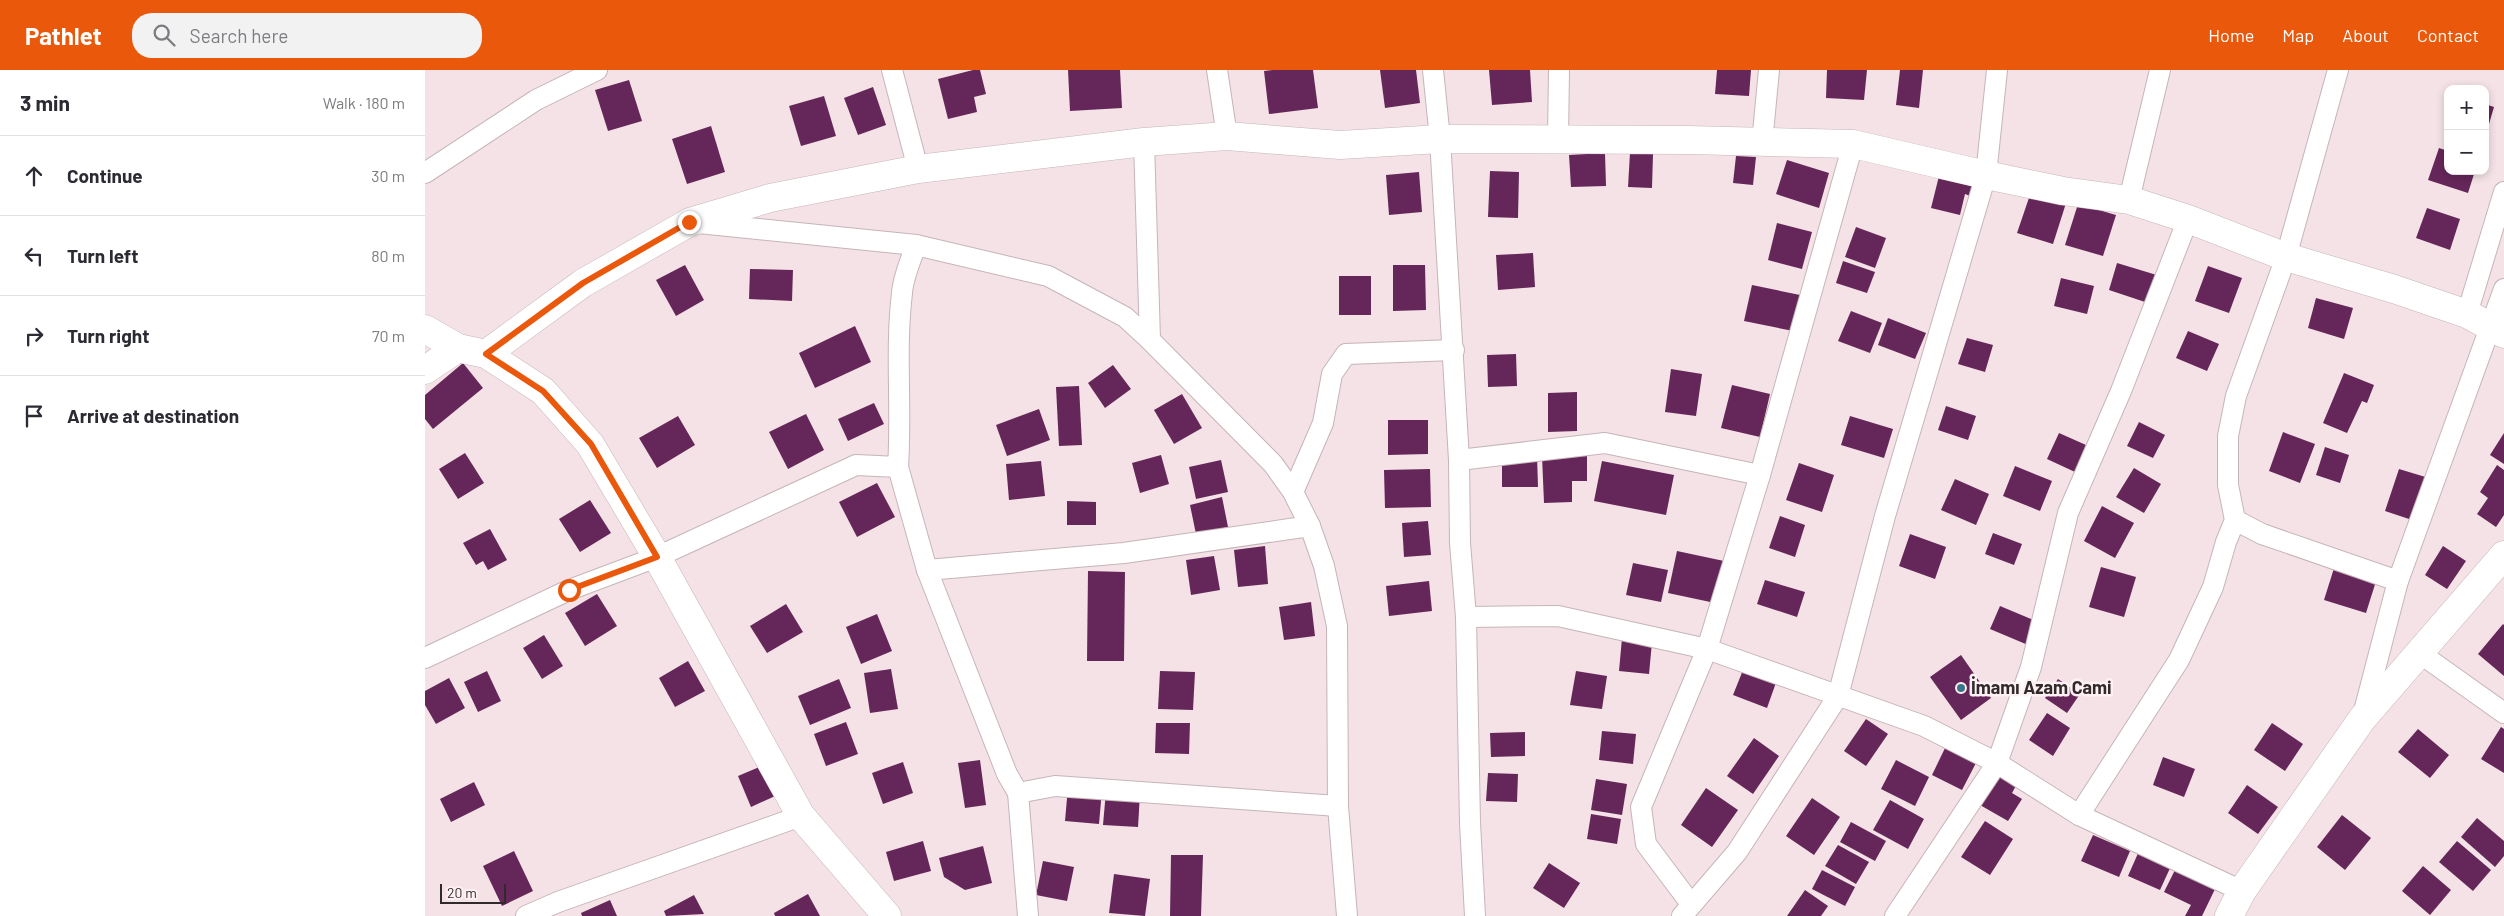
<!DOCTYPE html>
<meta charset="utf-8">
<style>
:root{--surface:#fff;--page:#f2f2f3;--text:#2b2b33;--muted:#7c7c81;--line:#e1e1e2;--accent:#ea580c}
body{margin:0;font-family:Barlow,sans-serif;background:var(--page);color:var(--text)}
.controls{position:absolute;right:15px;top:15px;display:grid;overflow:hidden;border-radius:10px;box-shadow:0 2px 8px #0003}
.controls button{width:45px;height:45px;display:grid;place-items:center;padding:0;border:0;border-bottom:1px solid var(--line);background:var(--surface);color:var(--text);font:25px sans-serif}
.scale{position:absolute;left:15px;bottom:12px;width:66px;box-sizing:border-box;padding-left:5px;border:2px solid #312a2c;border-top:0;font-size:14px;line-height:18px;white-space:nowrap;color:#312a2c;-webkit-text-stroke:4px #fff0f3;paint-order:stroke}
.stop{position:absolute;width:15px;height:15px;margin:-11px;border:4px solid #ea580c;border-radius:50%;background:#fff}
.stop.end{background:#ea580c;border-color:#fff;box-shadow:0 1px 5px #0008}
.list{margin:0;padding:0;list-style:none}
h2{display:flex;justify-content:space-between;align-items:center;height:65px;margin:0;padding:0 20px;font-size:21px}
h2 small{font-size:16px;font-weight:400;color:var(--muted)}
.list li{display:grid;grid-template-columns:32px 1fr auto;gap:15px;align-items:center;box-sizing:border-box;height:80px;padding:0 20px;border-top:1px solid var(--line)}
.list b{display:block;font-size:19px;white-space:nowrap}
.list em{font-size:16px;font-style:normal;color:var(--muted)}
.icon{flex:none;width:28px;height:28px;fill:none;stroke:currentColor;stroke-width:2;stroke-linecap:round;stroke-linejoin:round}
.map{position:relative;flex:none;width:2079px;height:846px;overflow:hidden}
header{display:flex;align-items:center;gap:30px;box-sizing:border-box;height:70px;padding:0 25px;background:var(--accent);color:#fff}
header strong{font-size:24px}
nav{display:flex;gap:28px;margin-inline-start:auto;font-size:18px}
.search{width:350px;height:45px;background:var(--page);display:flex;align-items:center;gap:12px;box-sizing:border-box;padding:0 18px;border-radius:20px;color:var(--muted);font-size:19px}
main{display:flex}
aside{flex:1;background:var(--surface)}
.map>svg:first-child{display:block}
.building{fill:#652759}
.lines{fill:none;stroke-linecap:round;stroke-linejoin:round}
.street-casing{stroke:#c6b5b8;stroke-width:22}
.secondary-casing{stroke:#c6b5b8;stroke-width:29}
.street{stroke:#fff;stroke-width:20}
.secondary{stroke:#fff;stroke-width:28}
.route{stroke:#ea580c;stroke-width:6}
.poi-dot{fill:#39768c;stroke:#fff0f3;stroke-width:2}
.labels{text-anchor:middle;stroke-width:5;stroke-linejoin:round;paint-order:stroke}
.poi-label{font-size:18px;font-weight:bold;fill:#312a2c;stroke:#fff0f3;text-anchor:start}
</style>
<header>
<strong>Pathlet</strong>
<div class="search"><svg class="icon" aria-label="search" viewBox="0 0 24 24"><circle cx="10" cy="10" r="6"/><path d="M15 15l6 6"/></svg>Search here</div>
<nav><a>Home</a><a>Map</a><a>About</a><a>Contact</a></nav>
</header>
<main>
<aside>
<h2>3 min<small>Walk · 180 m</small></h2>
<ul class="list">
<li><svg class="icon" aria-label="ahead" viewBox="0 0 24 24"><path d="M12 20V5M6 11l6-6 6 6"/></svg><div><b>Continue</b></div><em>30 m</em></li>
<li><svg class="icon" aria-label="left" viewBox="0 0 24 24"><path d="M17 20v-9H6M10 6l-5 5 5 5"/></svg><div><b>Turn left</b></div><em>80 m</em></li>
<li><svg class="icon" aria-label="right" viewBox="0 0 24 24"><path d="M7 20v-9h11M14 6l5 5-5 5"/></svg><div><b>Turn right</b></div><em>70 m</em></li>
<li><svg class="icon" aria-label="arrive" viewBox="0 0 24 24"><path d="M6 21V4h12l-3 4 3 4H6"/></svg><div><b>Arrive at destination</b></div></li>
</ul>
</aside>
<div class="map">
<svg width="2079" height="846" viewBox="0 0 2079 846">
<rect width="100%" height="100%" fill="#f4e2e6"/>
<!-- building -->
<g class="building">
<polygon points="548,0 555,0 561,24 549,27 552,42 523,49 513,9"/>
<polygon points="643,0 695,0 697,38 645,41"/>
<polygon points="848,0 888,0 893,38 844,44 839,1"/>
<polygon points="955,0 991,0 995,33 960,38"/>
<polygon points="1064,0 1105,0 1107,32 1067,35"/>
<polygon points="1292,0 1326,0 1324,26 1290,24"/>
<polygon points="1402,0 1442,0 1439,30 1401,28"/>
<polygon points="1475,0 1498,0 1494,38 1471,35"/>
<polygon points="204,10 217,51 183,61 170,20"/>
<polygon points="448,17 461,55 433,65 419,28"/>
<polygon points="399,26 411,66 376,76 364,36"/>
<polygon points="2060,34 2069,37 2061,64 2060,64"/>
<polygon points="286,56 300,102 262,114 247,69"/>
<polygon points="2014,78 2023,81 2023,101 2050,101 2043,123 2003,110"/>
<polygon points="1180,83 1181,116 1146,117 1144,85"/>
<polygon points="1205,83 1228,84 1227,118 1203,117"/>
<polygon points="1311,86 1331,87 1328,115 1308,113"/>
<polygon points="1362,90 1404,103 1394,138 1351,124"/>
<polygon points="1065,101 1094,102 1093,148 1063,147"/>
<polygon points="994,102 997,142 964,145 961,105"/>
<polygon points="1515,102 1549,111 1545,126 1540,124 1535,145 1506,138"/>
<polygon points="1607,119 1642,130 1628,174 1592,163"/>
<polygon points="1653,134 1691,145 1678,186 1640,175"/>
<polygon points="2002,138 2035,149 2025,180 1991,168"/>
<polygon points="1352,153 1387,162 1377,199 1343,190"/>
<polygon points="1431,157 1461,168 1450,198 1420,187"/>
<polygon points="1108,183 1110,217 1073,220 1071,185"/>
<polygon points="1418,191 1450,202 1442,223 1411,213"/>
<polygon points="1692,193 1735,206 1726,234 1684,220"/>
<polygon points="260,195 279,230 251,246 231,210"/>
<polygon points="968,195 1000,195 1001,240 968,241"/>
<polygon points="1783,196 1817,208 1804,243 1770,231"/>
<polygon points="325,199 368,200 367,231 324,229"/>
<rect x="914" y="206" width="32" height="39"/>
<polygon points="1636,208 1669,216 1662,244 1629,236"/>
<polygon points="1327,215 1375,225 1368,261 1319,251"/>
<polygon points="1891,228 1928,238 1919,269 1883,258"/>
<polygon points="1426,241 1457,253 1445,283 1413,271"/>
<polygon points="1463,248 1501,263 1490,289 1453,275"/>
<polygon points="430,256 446,292 390,318 374,283"/>
<polygon points="1763,261 1794,274 1782,301 1751,288"/>
<polygon points="1542,268 1568,275 1560,302 1533,294"/>
<polygon points="1091,284 1092,316 1063,317 1062,285"/>
<polygon points="38,293 58,318 8,359 0,349 0,325"/>
<polygon points="688,295 706,319 680,338 663,313"/>
<polygon points="1246,299 1277,304 1271,346 1240,342"/>
<polygon points="1919,303 1949,315 1942,333 1937,331 1922,363 1898,353"/>
<polygon points="1307,315 1345,324 1335,367 1296,358"/>
<polygon points="654,316 657,375 634,376 631,317"/>
<polygon points="1152,322 1152,361 1123,362 1123,323"/>
<polygon points="757,324 777,358 749,374 729,340"/>
<polygon points="449,333 459,354 423,371 413,349"/>
<polygon points="1521,336 1551,346 1543,370 1513,360"/>
<polygon points="614,339 625,370 582,386 571,355"/>
<polygon points="381,344 399,380 363,399 344,362"/>
<polygon points="253,346 270,375 232,398 214,368"/>
<polygon points="1425,346 1468,359 1459,388 1416,375"/>
<polygon points="963,350 1003,350 1003,384 963,385"/>
<polygon points="1714,352 1740,365 1728,388 1702,376"/>
<polygon points="1858,362 1890,374 1875,413 1844,401"/>
<polygon points="1634,363 1661,375 1650,402 1622,389"/>
<polygon points="2079,363 2079,394 2065,385"/>
<polygon points="1900,377 1924,385 1915,413 1891,405"/>
<polygon points="40,383 59,413 33,429 14,399"/>
<polygon points="736,385 744,414 715,423 707,393"/>
<polygon points="1162,385 1162,411 1147,411 1147,432 1119,433 1117,386"/>
<polygon points="1112,386 1113,417 1077,417 1077,387"/>
<polygon points="796,390 803,422 771,429 764,397"/>
<polygon points="616,391 620,426 584,430 581,394"/>
<polygon points="1177,391 1249,405 1241,445 1169,431"/>
<polygon points="1374,393 1409,405 1397,442 1361,430"/>
<polygon points="2072,395 2079,400 2079,445 2071,457 2052,444 2063,428 2055,422"/>
<polygon points="1590,396 1627,411 1615,441 1578,426"/>
<polygon points="1709,398 1736,414 1719,443 1691,427"/>
<polygon points="1005,399 1006,437 960,438 959,400"/>
<polygon points="1974,399 2007,409 1993,452 1960,441"/>
<polygon points="1530,409 1564,424 1551,455 1516,440"/>
<polygon points="452,413 470,447 432,467 414,432"/>
<polygon points="797,427 803,457 771,464 765,435"/>
<polygon points="165,430 186,463 155,482 134,449"/>
<polygon points="642,431 671,432 671,455 642,455"/>
<polygon points="1677,436 1709,453 1690,488 1659,471"/>
<polygon points="1355,446 1380,455 1370,487 1344,478"/>
<polygon points="1003,451 1006,485 979,487 977,453"/>
<polygon points="65,459 82,490 63,500 58,491 51,495 38,473"/>
<polygon points="1568,463 1597,474 1589,495 1560,484"/>
<polygon points="1485,464 1521,477 1510,509 1474,496"/>
<polygon points="840,476 843,514 813,517 809,480"/>
<polygon points="2018,476 2041,491 2022,519 2000,505"/>
<polygon points="1252,481 1299,491 1290,533 1243,523"/>
<polygon points="789,486 795,520 766,525 761,490"/>
<polygon points="1208,493 1243,500 1236,532 1201,525"/>
<polygon points="1910,495 1952,508 1941,543 1899,530"/>
<polygon points="1676,497 1711,507 1699,547 1664,537"/>
<polygon points="663,501 700,502 699,591 662,591"/>
<polygon points="1340,510 1380,522 1372,547 1332,534"/>
<polygon points="1004,511 1007,541 964,546 961,516"/>
<polygon points="172,524 192,556 160,576 140,543"/>
<polygon points="886,532 890,566 859,570 854,537"/>
<polygon points="361,534 378,562 342,583 325,556"/>
<polygon points="1575,536 1613,552 1603,575 1565,559"/>
<polygon points="452,544 467,581 436,594 421,557"/>
<polygon points="2078,554 2079,555 2079,606 2053,584"/>
<polygon points="119,565 138,596 117,609 98,578"/>
<polygon points="1197,568 1227,572 1224,604 1194,601"/>
<polygon points="1536,585 1566,628 1536,650 1505,607"/>
<polygon points="263,591 280,621 250,637 234,608"/>
<polygon points="1320,595 1353,607 1342,638 1308,625"/>
<polygon points="466,599 473,639 445,643 439,603"/>
<polygon points="62,601 76,631 53,642 39,612"/>
<polygon points="735,601 770,602 768,640 733,639"/>
<polygon points="1151,601 1182,606 1177,639 1145,635"/>
<polygon points="24,608 40,638 11,654 0,635 0,621"/>
<polygon points="414,609 426,638 385,655 373,626"/>
<polygon points="1633,609 1655,624 1642,643 1620,628"/>
<polygon points="1622,643 1645,658 1628,686 1604,670"/>
<polygon points="1441,649 1463,664 1441,696 1419,681"/>
<polygon points="421,652 433,684 401,696 389,664"/>
<polygon points="731,653 765,653 764,684 730,683"/>
<polygon points="1847,653 1878,674 1860,701 1829,680"/>
<polygon points="2076,657 2079,659 2079,703 2056,689"/>
<polygon points="1993,659 2024,685 2005,708 1973,682"/>
<polygon points="1177,661 1211,664 1208,694 1174,690"/>
<polygon points="1100,662 1100,686 1066,687 1065,663"/>
<polygon points="1329,668 1354,686 1328,724 1302,706"/>
<polygon points="1521,676 1552,691 1537,720 1507,705"/>
<polygon points="1738,687 1770,699 1759,727 1728,715"/>
<polygon points="555,690 561,735 540,738 533,693"/>
<polygon points="1471,690 1504,707 1490,736 1456,719"/>
<polygon points="346,692 359,722 326,737 313,706"/>
<polygon points="478,692 488,723 458,734 447,703"/>
<polygon points="1575,701 1593,712 1587,723 1597,729 1583,751 1555,735"/>
<polygon points="1063,703 1093,704 1092,732 1061,731"/>
<polygon points="1171,709 1202,714 1197,745 1166,740"/>
<polygon points="49,712 60,735 26,752 15,729"/>
<polygon points="1822,715 1853,737 1833,764 1803,743"/>
<polygon points="643,717 677,720 674,754 640,751"/>
<polygon points="1281,718 1313,740 1287,777 1256,755"/>
<polygon points="681,721 715,724 713,757 678,755"/>
<polygon points="1387,728 1415,747 1389,785 1361,766"/>
<polygon points="1465,730 1499,749 1483,779 1448,760"/>
<polygon points="1166,744 1196,749 1192,774 1162,769"/>
<polygon points="1917,745 1946,768 1920,800 1892,777"/>
<polygon points="2052,748 2079,771 2079,786 2070,797 2036,767"/>
<polygon points="1560,751 1588,769 1565,805 1536,787"/>
<polygon points="1426,752 1461,771 1450,791 1415,772"/>
<polygon points="1668,765 1705,781 1694,807 1656,791"/>
<polygon points="498,771 506,801 469,811 461,782"/>
<polygon points="2032,771 2066,800 2048,821 2014,792"/>
<polygon points="1413,775 1444,792 1431,814 1400,796"/>
<polygon points="558,776 567,813 540,820 519,807 514,788"/>
<polygon points="89,781 108,821 77,836 58,796"/>
<polygon points="1714,781 1746,796 1735,820 1703,806"/>
<polygon points="746,785 778,785 776,846 745,846"/>
<polygon points="618,791 649,797 642,831 611,825"/>
<polygon points="1124,793 1155,813 1139,838 1108,818"/>
<polygon points="1998,796 2026,820 2005,845 1977,821"/>
<polygon points="1751,798 1791,817 1777,846 1760,846 1766,835 1739,822"/>
<polygon points="1397,800 1430,817 1420,836 1387,819"/>
<polygon points="689,804 725,809 720,846 684,843"/>
<polygon points="1380,820 1403,836 1396,846 1362,846"/>
<polygon points="383,824 395,846 350,846 349,843"/>
<polygon points="269,825 279,844 241,846 239,841"/>
<polygon points="185,830 192,846 157,846 156,843"/>
</g>
<g class="lines">
<!-- street casing -->
<g class="street-casing">
<g id="street">
<polyline points="467,0 493,99"/>
<polyline points="792,0 802,66"/>
<polyline points="1008,0 1015,69 1034,390 1035,473 1041,547 1045,753 1050,846"/>
<polyline points="1133,70 1134,0"/>
<polyline points="719,72 725,270"/>
<polyline points="1337,73 1344,0"/>
<polyline points="0,103 111,30 172,0"/>
<polyline points="1704,130 1735,0"/>
<polyline points="274,153 491,175"/>
<polyline points="2042,244 2079,122"/>
<polyline points="1034,390 1180,373 1335,405"/>
<polyline points="473,397 502,500 582,704 593,723 603,846"/>
<polyline points="868,422 898,353 907,304 921,284 1029,280"/>
<polyline points="1810,450 1837,464 1973,511"/>
<polyline points="502,500 699,483 885,456"/>
<polyline points="1041,547 1133,546 1282,579 1499,656 1572,693 1654,745 1817,821"/>
<polyline points="1996,584 2079,643"/>
<path d="M0,588L144,520L232,487L431,395L473,397C477,339 470,281 477,223C478,207 486,190 491,175L623,206L700,247L725,270L848,394L868,422L885,456L899,496L912,556L913,736L922,846"/>
<polyline points="1938,645 1973,511 2079,219"/>
<polyline points="593,723 630,716 913,736"/>
<polyline points="1654,745 1754,590 1788,517 1801,472 1810,450 1803,415 1803,366 1811,326 1861,187 1913,0"/>
<polyline points="1266,834 1221,774 1216,737 1282,579 1335,405 1428,74"/>
<polyline points="101,846 133,832 376,746"/>
<polyline points="1257,846 1312,782 1413,626 1460,446 1561,105 1572,0"/>
<polyline points="1470,846 1572,693 1606,597 1643,443 1696,321 1763,149"/>
</g>
</g>
<!-- secondary casing -->
<g class="secondary-casing">
<g id="secondary">
<polyline points="0,259 33,278 61,284 118,321 165,374 232,487 376,746 462,846"/>
<polyline points="61,284 158,213 265,152 345,128 493,99 719,72 802,66 915,75 1015,69 1263,70 1428,74 1561,105 1638,121 1704,130 1763,149 1861,187 1969,219 2042,244 2079,264"/>
<polyline points="0,300 33,278"/>
<polyline points="1804,846 1817,821 1937,649 2079,485"/>
</g>
</g>
<!-- street -->
<use href="#street" class="street"/>
<!-- secondary -->
<use href="#secondary" class="secondary"/>
</g>
<g class="lines">
<!-- route -->
<polyline class="route" points="144,520 232,487 166,374 118,321 61,284 158,213 264,152"/>
</g>
<!-- markers -->
<circle class="poi-dot" cx="1536" cy="618" r="5"/>
<g class="labels">
<!-- poi labels -->
<g class="poi-label">
<text x="1546" y="624">İmamı Azam Cami</text>
</g>
</g>
</svg>
<div class="controls">
<button>+</button>
<button>−</button>
</div>
<div class="scale">20 m</div>
<div class="stop" style="left:144px;top:520px"></div>
<div class="stop end" style="left:264px;top:152px"></div>
</div>
</main>
